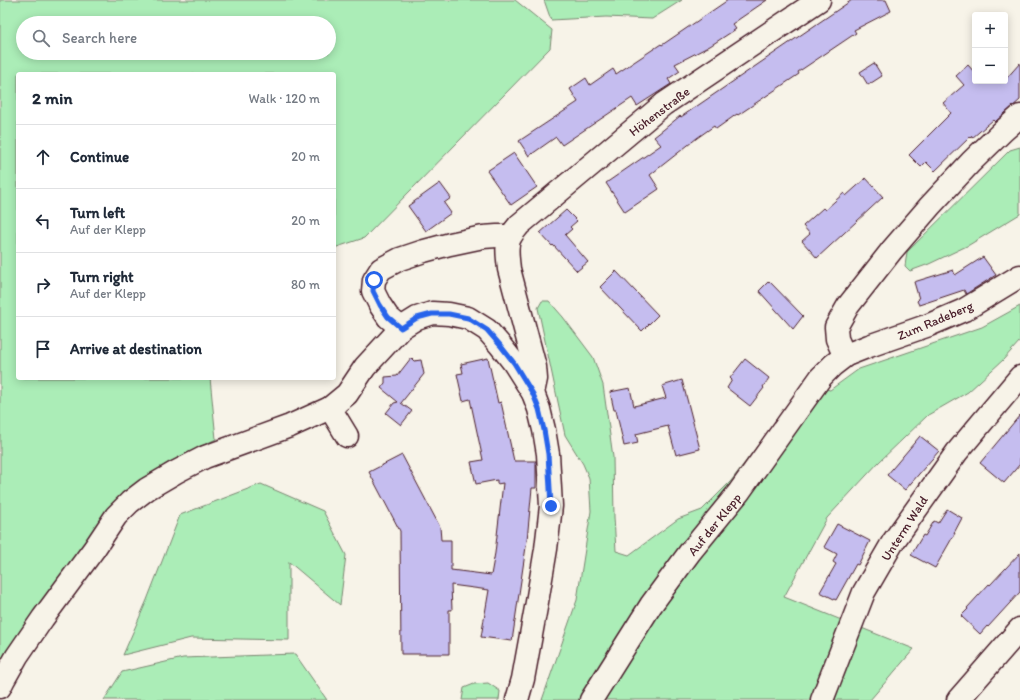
<!DOCTYPE html>
<meta charset="utf-8">
<style>
:root{--surface:#fff;--page:#f2f2f3;--text:#1f2937;--muted:#747a83;--line:#e0e1e3}
body{margin:0;font-family:Itim,sans-serif;background:var(--page);color:var(--text)}
.controls{position:absolute;right:12px;top:12px;display:grid;overflow:hidden;border-radius:4px;box-shadow:0 2px 10px #0003}
.controls button{width:36px;height:36px;display:grid;place-items:center;padding:0;border:0;border-bottom:1px solid var(--line);background:var(--surface);color:var(--text);font:20px sans-serif}
.stop{position:absolute;width:12px;height:12px;margin:-9px;border:3px solid #2563eb;border-radius:50%;background:#fff}
.stop.end{background:#2563eb;border-color:#fff;box-shadow:0 1px 4px #0008}
.list{margin:0;padding:0;list-style:none}
h2{display:flex;justify-content:space-between;align-items:center;height:52px;margin:0;padding:0 16px;font-size:17px}
h2 small{font-size:13px;font-weight:400;color:var(--muted)}
.list li{display:grid;grid-template-columns:26px 1fr auto;gap:12px;align-items:center;box-sizing:border-box;height:64px;padding:0 16px;border-top:1px solid var(--line)}
.list b{display:block;font-size:15px;white-space:nowrap}
.list p{margin:0;font-size:13px;white-space:nowrap;color:var(--muted)}
.list em{font-size:13px;font-style:normal;color:var(--muted)}
.icon{flex:none;width:22px;height:22px;fill:none;stroke:currentColor;stroke-width:2;stroke-linecap:round;stroke-linejoin:round}
.map{position:relative;flex:none;width:1020px;height:700px;overflow:hidden}
.search{position:absolute;background:var(--surface);box-shadow:0 2px 10px #0003;left:16px;top:16px;width:320px;height:44px;display:flex;align-items:center;gap:10px;box-sizing:border-box;padding:0 14px;border-radius:22px;color:var(--muted);font-size:15px}
.panel{position:absolute;background:var(--surface);box-shadow:0 2px 10px #0003;left:16px;top:72px;width:320px;height:308px;border-radius:4px}
.map>svg:first-child{display:block}
.green{fill:#abedb7;stroke:#7a8671;fill-rule:evenodd}
.building{fill:#c5bdef;stroke:#4a1f2b}
.lines{fill:none;stroke-linecap:round;stroke-linejoin:round}
.minor-casing{stroke:#4a1f2b;stroke-width:25}
.minor{stroke:#f7f3e8;stroke-width:22}
.route{stroke:#2563eb;stroke-width:5}
.labels{text-anchor:middle;stroke-width:3;stroke-linejoin:round;paint-order:stroke}
.street-label{font-size:13px;fill:#4a1f2b;stroke:#f7f3e8}
</style>
<div class="map">
<svg width="1020" height="700" viewBox="0 0 1020 700">
<rect width="100%" height="100%" fill="#f7f3e8"/>
<filter id="ink" filterUnits="userSpaceOnUse"><feTurbulence type="fractalNoise" baseFrequency=".025" numOctaves="2"/><feDisplacementMap in="SourceGraphic" scale="8" xChannelSelector="R" yChannelSelector="G"/><feConvolveMatrix kernelMatrix="1 2 1 2 8 2 1 2 1" color-interpolation-filters="sRGB"/></filter>
<g filter="url(#ink)">
<!-- green -->
<g class="green">
<path d="M0,0H515L552,30L550,48L364,238L334,248V74H18V378H210L216,439L166,464L112,507L0,668ZM23,23H329V53H23Z"/>
<polygon points="544,0 682,0 652,19 606,17 551,20"/>
<polygon points="1020,147 1020,214 969,245 929,264 910,271 905,266 907,252 1010,150"/>
<polygon points="542,301 549,301 563,317 593,357 603,385 613,457 614,517 616,551 629,555 678,519 702,510 731,481 804,384 830,390 859,369 982,327 1020,306 1020,341 1003,360 968,392 928,415 879,462 827,518 784,597 914,649 870,700 542,700 577,600 591,511 589,478 583,464 565,435 538,308"/>
<polygon points="261,484 323,511 346,555 340,605 289,562 289,640 191,638 123,655 147,600 180,515"/>
<polygon points="295,654 327,700 104,700 122,672 183,658"/>
<polygon points="488,683 500,691 499,700 462,700 464,688 474,684"/>
</g>
<!-- building -->
<g class="building">
<polygon points="728,0 767,0 732,24 736,29 710,46 675,64 680,71 668,79 671,84 637,106 632,98 562,145 556,137 529,156 519,141 578,102 570,89 586,78 590,85 613,69 616,74 661,44 662,45"/>
<polygon points="852,0 886,0 891,11 854,30 856,33 798,72 799,74 738,115 737,114 716,129 714,126 697,138 650,175 659,189 625,212 606,183 661,145 654,137 663,130 680,116 681,117"/>
<polygon points="874,63 882,76 868,85 860,72"/>
<polygon points="1020,63 1020,100 995,122 993,120 972,138 971,136 935,171 926,162 921,167 909,155 951,113 943,103 964,85 956,76 968,65 975,73 975,81 1005,81 1005,80"/>
<polygon points="514,153 537,187 511,205 487,171"/>
<polygon points="866,178 883,197 817,258 802,241 810,234 803,226 823,208 825,210 844,193 846,196"/>
<polygon points="440,183 451,198 444,203 451,213 426,231 408,206"/>
<polygon points="566,210 577,221 570,227 572,229 565,235 588,262 577,271 553,245 552,246 540,233"/>
<polygon points="983,257 996,275 966,294 964,290 919,305 917,301 919,299 914,282 953,270 955,275"/>
<polygon points="616,271 658,315 642,331 600,287"/>
<polygon points="769,281 803,316 793,329 759,291"/>
<polygon points="411,358 414,361 421,360 424,374 401,403 412,411 401,425 386,413 394,403 398,402 381,388 385,383 385,377 397,376"/>
<polygon points="488,358 498,403 501,402 514,461 536,461 536,488 532,488 527,540 512,641 481,637 489,590 451,585 452,610 449,610 449,654 401,654 400,531 369,472 402,455 440,527 441,540 451,540 451,570 491,575 495,553 503,483 497,484 497,480 476,484 471,462 483,460 470,399 463,401 457,374 463,373 461,364"/>
<polygon points="745,359 769,378 763,387 764,388 750,406 727,388 732,380 730,378"/>
<polygon points="682,380 700,449 676,455 668,426 636,434 638,443 624,446 616,410 614,410 610,392 630,388 634,406 666,398 662,386"/>
<polygon points="1020,415 1020,464 1004,483 980,463"/>
<polygon points="920,436 939,451 905,490 887,475"/>
<polygon points="947,509 962,518 954,533 955,533 935,568 911,555 923,535 925,536 934,521 938,523"/>
<polygon points="837,524 870,541 858,565 856,564 836,600 820,592 836,564 833,562 837,554 824,547"/>
<polygon points="1020,553 1020,592 988,627 987,626 980,634 961,616 968,609 967,608 989,584 990,585"/>
</g>
<g class="lines">
<!-- minor casing -->
<g class="minor-casing">
<g id="minor">
<polyline points="401,328 388,317 380,305 373,291 374,280 381,269 400,259 424,251 450,244 483,237 497,236 510,236"/>
<polyline points="846,355 841,348 837,339 836,327 848,306 892,250 930,206 971,162 1002,132 1020,116"/>
<path d="M533,393L536,379L535,367L509,269C508,258 505,245 511,236C513,232 517,228 519,225L664,104L819,0"/>
<polyline points="330,408 347,436"/>
<polyline points="0,687 4,679 17,656 43,618 94,549 116,516 130,502 147,489 176,472 205,457 290,426 330,408 347,394 365,367 401,328 417,318 432,313 449,314 468,318 487,330 500,345 514,363 533,393 539,409 544,430 548,454 551,506 546,549 537,602 523,679 517,700"/>
<polyline points="591,700 651,605 690,552 739,492 821,377 833,365 846,355 869,346 929,325 964,310 1020,276"/>
<polyline points="822,700 864,592 893,542 957,452 1020,377"/>
<polyline points="958,700 1020,629"/>
</g>
</g>
<!-- minor -->
<use href="#minor" class="minor"/>
</g>
</g>
<g class="lines" filter="url(#ink)">
<!-- route -->
<polyline class="route" points="374,280 373,291 380,305 388,317 401,328 417,318 432,314 449,314 468,318 487,330 500,345 514,363 533,394 539,409 544,430 548,454 551,506"/>
</g>
<g class="labels">
<!-- street labels -->
<g class="street-label">
<text transform="translate(659 111) rotate(-37)" y="5">Höhenstraße</text>
<text transform="translate(935 320) rotate(-23)" y="5">Zum Radeberg</text>
<text transform="translate(714 524) rotate(-51)" y="5">Auf der Klepp</text>
<text transform="translate(904 528) rotate(-57)" y="5">Unterm Wald</text>
</g>
</g>
</svg>
<div class="controls">
<button>+</button>
<button>−</button>
</div>
<div class="stop" style="left:374px;top:280px"></div>
<div class="stop end" style="left:551px;top:506px"></div>
<div class="search"><svg class="icon" aria-label="search" viewBox="0 0 24 24"><circle cx="10" cy="10" r="6"/><path d="M15 15l6 6"/></svg>Search here</div>
<section class="panel">
<h2>2 min<small>Walk · 120 m</small></h2>
<ul class="list">
<li><svg class="icon" aria-label="ahead" viewBox="0 0 24 24"><path d="M12 20V5M6 11l6-6 6 6"/></svg><div><b>Continue</b></div><em>20 m</em></li>
<li><svg class="icon" aria-label="left" viewBox="0 0 24 24"><path d="M17 20v-9H6M10 6l-5 5 5 5"/></svg><div><b>Turn left</b><p>Auf der Klepp</p></div><em>20 m</em></li>
<li><svg class="icon" aria-label="right" viewBox="0 0 24 24"><path d="M7 20v-9h11M14 6l5 5-5 5"/></svg><div><b>Turn right</b><p>Auf der Klepp</p></div><em>80 m</em></li>
<li><svg class="icon" aria-label="arrive" viewBox="0 0 24 24"><path d="M6 21V4h12l-3 4 3 4H6"/></svg><div><b>Arrive at destination</b></div></li>
</ul>
</section>
</div>
